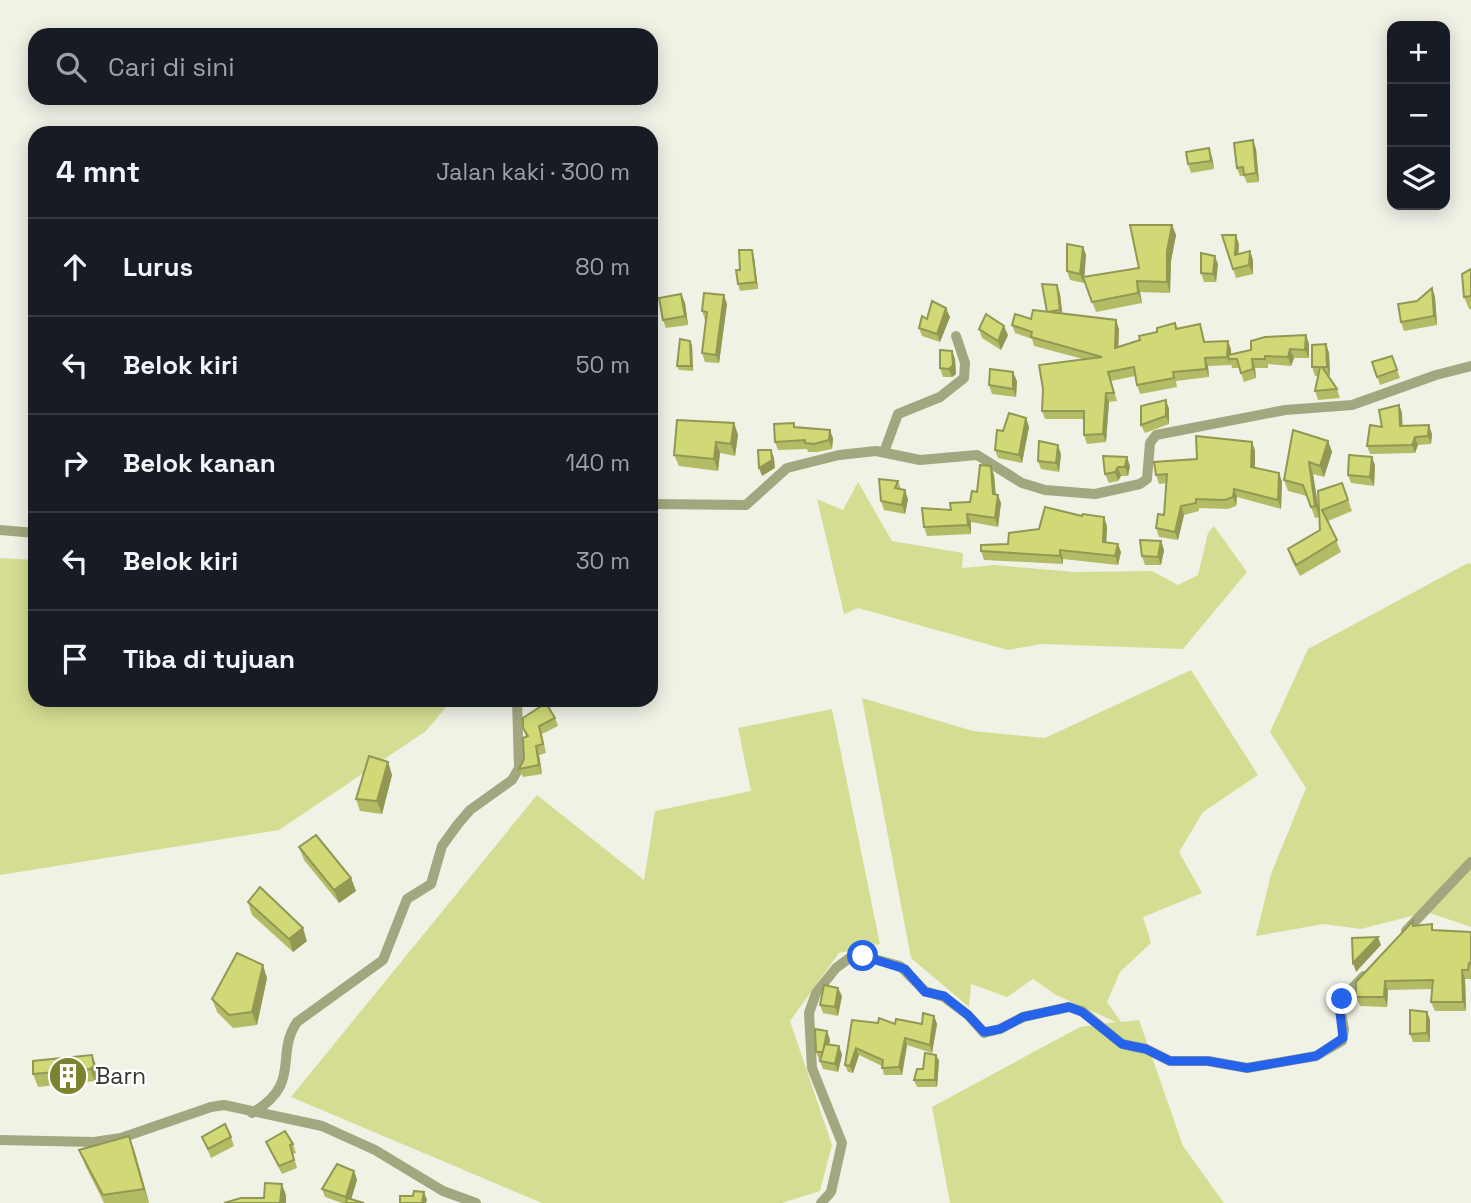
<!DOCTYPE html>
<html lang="id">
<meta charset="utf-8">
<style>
:root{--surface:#171b24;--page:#242831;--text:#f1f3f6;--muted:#9ea1a6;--line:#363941}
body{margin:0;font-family:"Space Grotesk",sans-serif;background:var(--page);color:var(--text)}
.controls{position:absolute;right:21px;top:21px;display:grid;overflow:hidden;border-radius:14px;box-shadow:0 4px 18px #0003}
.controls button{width:63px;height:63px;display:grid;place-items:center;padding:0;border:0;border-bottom:2px solid var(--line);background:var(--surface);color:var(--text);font:35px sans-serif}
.stop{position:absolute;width:21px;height:21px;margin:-16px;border:5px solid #2563eb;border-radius:50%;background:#fff}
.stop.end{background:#2563eb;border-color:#fff;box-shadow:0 2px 7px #0008}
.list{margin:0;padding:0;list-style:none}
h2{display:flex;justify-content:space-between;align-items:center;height:91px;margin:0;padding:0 28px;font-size:30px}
h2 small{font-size:23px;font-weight:400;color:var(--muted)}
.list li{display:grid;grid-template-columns:46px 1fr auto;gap:21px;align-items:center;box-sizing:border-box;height:98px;padding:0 28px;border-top:2px solid var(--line)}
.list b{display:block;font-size:26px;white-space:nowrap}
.list em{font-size:23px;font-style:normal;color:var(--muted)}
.icon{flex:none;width:38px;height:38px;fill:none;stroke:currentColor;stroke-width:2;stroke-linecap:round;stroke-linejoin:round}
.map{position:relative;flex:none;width:1471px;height:1203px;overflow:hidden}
.search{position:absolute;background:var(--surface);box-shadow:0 4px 18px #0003;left:28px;top:28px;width:630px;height:77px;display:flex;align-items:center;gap:18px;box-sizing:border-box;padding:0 24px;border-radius:21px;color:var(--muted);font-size:26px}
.panel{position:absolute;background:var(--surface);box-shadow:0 4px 18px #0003;left:28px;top:126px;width:630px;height:581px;border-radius:21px}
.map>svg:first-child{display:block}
.green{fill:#d5dd93}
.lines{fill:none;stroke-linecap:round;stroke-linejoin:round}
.minor{stroke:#a2a77f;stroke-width:10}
.wall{fill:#b3bb65}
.shaded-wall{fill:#929853}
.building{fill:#d0d976;stroke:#929853;stroke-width:2}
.route{stroke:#2563eb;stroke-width:9}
.labels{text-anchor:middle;stroke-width:5;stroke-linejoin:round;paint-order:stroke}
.poi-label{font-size:23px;fill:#33342f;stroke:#fff;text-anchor:start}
</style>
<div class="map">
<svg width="1471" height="1203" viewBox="0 0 1471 1203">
<rect width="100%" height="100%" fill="#f0f2e6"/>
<!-- green -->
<g class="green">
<polygon points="858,482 892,541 963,553 962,568 994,565 1075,572 1152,571 1178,585 1198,575 1208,533 1214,526 1247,572 1183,649 1042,644 1008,650 858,608 844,614 817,499 843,510"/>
<polygon points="0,558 35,560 35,700 452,700 426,731 279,830 0,875"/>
<polygon points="1468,563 1471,564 1471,927 1427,912 1361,929 1323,924 1256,936 1271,874 1306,788 1270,732 1308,649"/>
<polygon points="1191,670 1258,775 1203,812 1179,852 1202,893 1143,917 1151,943 1120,972 1107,1002 1121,1022 1139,1020 1183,1146 1224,1203 950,1203 932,1107 1080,1027 1116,1022 1056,995 1033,979 1007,997 971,984 969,1007 911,958 862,698 973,731 1045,738"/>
<polygon points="832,709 880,944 839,953 790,1021 832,1145 820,1191 782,1203 542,1203 291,1097 537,795 644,880 655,811 751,791 738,728"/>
</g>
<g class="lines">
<!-- minor -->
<g class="minor">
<polyline points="884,452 898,414 940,397 964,378 965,363 956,336"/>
<polyline points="651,504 746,505 787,468 839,455 876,451 920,460 977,455 1022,483 1045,490 1095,494 1140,484 1147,479 1150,443 1156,435 1285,410 1352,405 1436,375 1471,366"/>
<polyline points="0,530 35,533"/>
<polyline points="1406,931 1471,862"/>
<path d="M252,1113C303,1083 274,1056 297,1022L383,960L407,899L431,884L442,846L458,824L470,810L512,780L519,768L517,700"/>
<polyline points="0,1140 94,1142 121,1138 211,1107 224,1105 322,1126 375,1150 443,1191 476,1203"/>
<polyline points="821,1203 831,1192 842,1143 812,1068 809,1013 816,993 836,968 848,959 863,956 900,966 925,991 944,997 968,1015 984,1033 1000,1029 1023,1017 1069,1007 1082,1011 1122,1044 1146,1049 1170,1061 1208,1061 1247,1068 1316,1056 1342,1041 1344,1030 1339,1002 1364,976"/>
</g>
</g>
<!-- wall -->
<g class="wall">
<polygon points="1253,140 1256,149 1259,182 1247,183 1244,176 1240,176 1237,168"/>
<polygon points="1212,157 1214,169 1191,173 1188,164"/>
<polygon points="1172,225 1176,235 1171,261 1170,293 1140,292 1142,303 1096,312 1084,280 1084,283 1070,280 1067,271 1083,247 1086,255 1084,277 1139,268"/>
<polygon points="1239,244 1238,254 1250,251 1253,260 1253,274 1236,278 1233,269"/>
<polygon points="752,250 754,257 758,289 740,291 738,284 740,270"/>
<polygon points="1218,264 1216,282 1204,282 1201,273"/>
<polygon points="1471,269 1471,309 1469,309 1464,297"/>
<polygon points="1057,285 1060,294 1062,313 1119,329 1118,347 1140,340 1175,323 1178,329 1200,324 1205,341 1231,349 1231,354 1309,344 1309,358 1294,358 1291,366 1268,364 1268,368 1255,368 1256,378 1244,382 1239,368 1232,368 1231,364 1230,365 1208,366 1209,377 1176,381 1177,387 1140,394 1137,385 1135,376 1111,381 1117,401 1109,402 1106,442 1087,444 1084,435 1084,419 1045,419 1042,411 1083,359 1034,346 1032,339 1015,333 1012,325 1031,319 1047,311"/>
<polygon points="1432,288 1435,297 1437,325 1404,331 1401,322 1417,301"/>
<polygon points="681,294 685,303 688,325 666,328 663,320"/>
<polygon points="727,304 719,363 705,362 702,353 706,320 705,320 702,311"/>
<polygon points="950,317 940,342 922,336 919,328 927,319"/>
<polygon points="979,329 1008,335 1001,350 982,338"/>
<polygon points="1326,344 1329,353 1330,376 1328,376 1337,389 1340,398 1318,400 1315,391 1318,376 1315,376 1312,367"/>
<polygon points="692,345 693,371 679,370 677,366"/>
<polygon points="952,351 955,359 956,374 952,377 943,377 940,368"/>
<polygon points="1392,356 1400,378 1380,385 1372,362"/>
<polygon points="1017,381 1016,397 992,394 989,385"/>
<polygon points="1166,400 1169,409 1169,424 1145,433 1141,425"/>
<polygon points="1399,405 1402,413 1402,426 1432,434 1431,444 1418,445 1415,453 1370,454 1367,446"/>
<polygon points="1026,418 1029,427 1022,463 998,458 995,450 1003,431"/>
<polygon points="734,423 738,435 735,456 720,453 718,471 679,466 674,455"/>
<polygon points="795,427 833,438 832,449 817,452 808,452 807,449 778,450 775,442"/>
<polygon points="1328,441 1332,452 1324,477 1313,474 1319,514 1342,483 1352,511 1328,521 1341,552 1300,576 1292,561 1288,549 1320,530 1319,517 1315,518 1307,496 1288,491 1284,480"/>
<polygon points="1255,450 1255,468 1279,473 1282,482 1281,509 1237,497 1236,506 1228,509 1199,508 1199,511 1184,515 1178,540 1159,537 1156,528 1164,515 1167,483 1159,484 1156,475 1197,459"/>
<polygon points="1061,454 1059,472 1041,469 1038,461"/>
<polygon points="1103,456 1130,466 1128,476 1121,476 1118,481 1109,483 1105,474"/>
<polygon points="1375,465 1374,486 1351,483 1348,475"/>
<polygon points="994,475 996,494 1001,503 998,527 971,522 971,534 927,536 924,527 951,510 970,502 977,492"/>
<polygon points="898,481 901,489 908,499 905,514 884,510 881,501"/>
<polygon points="1107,526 1106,542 1121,552 1118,565 1063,559 1063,564 984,560 981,551 1008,544"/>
<polygon points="1161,541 1164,550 1161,565 1145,565 1142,556"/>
<polygon points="555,718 558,726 542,734 546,753 539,755 542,774 523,777 519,769 524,759 526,737 523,728"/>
<polygon points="388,762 392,775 382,814 360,811 356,799"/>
<polygon points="299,847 351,878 356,891 339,903 304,860"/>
<polygon points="248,902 307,941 293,952 252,915"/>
<polygon points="1415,926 1434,930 1471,932 1471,979 1465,979 1466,1011 1435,1011 1431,1002 1432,989 1388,990 1387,1007 1360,1006 1356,997"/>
<polygon points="267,978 257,1025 233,1028 217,1012 212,999"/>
<polygon points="842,996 838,1016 823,1013 820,1005"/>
<polygon points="1427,1012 1430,1020 1430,1042 1413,1042 1410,1034"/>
<polygon points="934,1016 937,1024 932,1053 907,1045 902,1075 884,1075 882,1066 859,1055 853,1073 848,1072 845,1065 852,1020 878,1023 922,1024"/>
<polygon points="827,1031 830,1040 829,1045 839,1046 842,1055 838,1072 823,1069 816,1052"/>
<polygon points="92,1055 97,1068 98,1078 95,1081 38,1087 33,1074"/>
<polygon points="936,1055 939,1061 937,1087 917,1087 914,1080 923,1069"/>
<polygon points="129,1136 135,1153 149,1203 104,1203 86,1167 79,1150"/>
<polygon points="202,1137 231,1137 234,1146 211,1158"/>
<polygon points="266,1142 293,1144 296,1153 293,1154 297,1168 282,1174 270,1151"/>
<polygon points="354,1171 357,1180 351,1199 364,1203 342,1203 325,1197 322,1189"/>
</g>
<!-- shaded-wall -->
<g class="shaded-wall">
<polygon points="1253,140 1256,149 1259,182 1256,173"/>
<polygon points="1209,148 1212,157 1214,169 1211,161"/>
<polygon points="1172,225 1176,235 1171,261 1170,293 1167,282 1167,251"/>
<polygon points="1236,235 1239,244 1238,263 1235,255"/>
<polygon points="1083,247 1086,255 1084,283 1080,274"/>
<polygon points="752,250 754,257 758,289 756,282"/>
<polygon points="1250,251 1253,260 1253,274 1249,265"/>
<polygon points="1215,256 1218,264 1216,282 1213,274"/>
<polygon points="1137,281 1140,292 1142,303 1138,293"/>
<polygon points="1057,285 1060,294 1063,318 1060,310"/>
<polygon points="1432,288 1435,297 1437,325 1434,316"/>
<polygon points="681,294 685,303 688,325 685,316"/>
<polygon points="724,295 727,304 719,363 716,355"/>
<polygon points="946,308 950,317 940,342 937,334"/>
<polygon points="1116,320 1119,329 1118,356 1115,348"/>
<polygon points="1004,326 1008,335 1001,350 998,341"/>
<polygon points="1306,335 1309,344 1309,358 1305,350"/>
<polygon points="690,341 692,345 693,371 691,366"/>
<polygon points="1228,341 1231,349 1231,359 1229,359 1230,365 1227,357"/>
<polygon points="1326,344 1329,353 1330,376 1327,367"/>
<polygon points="1290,349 1294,358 1291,366 1288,357"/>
<polygon points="952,351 955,359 956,374 952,377 949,369"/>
<polygon points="1205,358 1208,366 1209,377 1206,369"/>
<polygon points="1252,359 1255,368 1256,378 1253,369"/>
<polygon points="1013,372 1017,381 1016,397 1013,389"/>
<polygon points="1106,393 1109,402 1106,442 1103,434"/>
<polygon points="1166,400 1169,409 1169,424 1166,416"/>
<polygon points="1399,405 1402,413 1403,435 1400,426"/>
<polygon points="1026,418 1029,427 1022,463 1019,455"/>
<polygon points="734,423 738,435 735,456 731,444"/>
<polygon points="1429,425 1432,434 1431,444 1428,436"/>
<polygon points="830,430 833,438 832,449 829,440"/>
<polygon points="1415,437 1418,445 1415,453 1412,445"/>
<polygon points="1328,441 1332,452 1324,477 1320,466"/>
<polygon points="716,442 720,453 718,471 714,459"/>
<polygon points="1252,442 1255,450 1255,476 1251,467"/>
<polygon points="1058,445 1061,454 1059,472 1056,463"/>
<polygon points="771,450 774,458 775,468 762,476 759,468"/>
<polygon points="1127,457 1130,466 1128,476 1125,467"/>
<polygon points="1372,457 1375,465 1374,486 1370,477"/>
<polygon points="1309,462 1313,474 1320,517 1315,506"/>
<polygon points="991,466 994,475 996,503 993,494"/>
<polygon points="1118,467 1121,476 1118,481 1115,472"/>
<polygon points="1279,473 1282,482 1281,509 1278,500"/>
<polygon points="1234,489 1237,497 1236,506 1233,497"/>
<polygon points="905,490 908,499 905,514 902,505"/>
<polygon points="998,495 1001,503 998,527 995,518"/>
<polygon points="1181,506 1184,515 1178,540 1175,532"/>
<polygon points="967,514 971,522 971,534 968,525"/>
<polygon points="1104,517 1107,526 1106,550 1103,542"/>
<polygon points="1161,541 1164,550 1161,565 1158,557"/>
<polygon points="1118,544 1121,552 1118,565 1115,556"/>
<polygon points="1060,550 1063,559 1063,564 1060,556"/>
<polygon points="536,746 539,755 542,774 539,765"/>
<polygon points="388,762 392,775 382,814 377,801"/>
<polygon points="351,878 356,891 339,903 334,890"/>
<polygon points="303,928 307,941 293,952 289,939"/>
<polygon points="1378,937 1381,945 1356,972 1353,963"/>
<polygon points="263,965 267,978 257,1025 252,1012"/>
<polygon points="1462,970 1465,979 1466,1011 1463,1002"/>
<polygon points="1385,981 1388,990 1387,1007 1384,997"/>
<polygon points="838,988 842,996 838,1016 835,1007"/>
<polygon points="1427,1012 1430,1020 1430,1042 1427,1033"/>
<polygon points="934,1016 937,1024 932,1053 930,1045"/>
<polygon points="827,1031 830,1040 826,1060 823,1052"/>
<polygon points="905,1038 907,1045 902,1075 899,1067"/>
<polygon points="839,1046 842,1055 838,1072 835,1064"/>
<polygon points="856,1048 859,1055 853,1073 850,1066"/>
<polygon points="92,1055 97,1068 98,1078 95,1081 90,1069"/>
<polygon points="936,1055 939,1061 937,1087 935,1080"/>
<polygon points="129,1136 135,1153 149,1203 144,1189"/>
<polygon points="354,1171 357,1180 350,1203 348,1203 346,1197"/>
<polygon points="282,1184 286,1195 286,1203 280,1203"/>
<polygon points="424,1192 427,1200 426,1203 422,1203"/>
</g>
<!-- building -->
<g class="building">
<polygon points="1253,140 1256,173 1244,175 1243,167 1237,168 1234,143"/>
<polygon points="1209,148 1211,161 1188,164 1186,152"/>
<polygon points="1130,225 1172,225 1167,251 1167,282 1137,281 1138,293 1092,302 1083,277 1139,268"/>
<polygon points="1222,235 1236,235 1235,255 1250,251 1249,265 1233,269"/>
<polygon points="1067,244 1083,247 1080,274 1067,271"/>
<polygon points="739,250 752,250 756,282 738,284 736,270 740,270"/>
<polygon points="1201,253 1215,256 1213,274 1201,273"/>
<polygon points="1471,269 1471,296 1464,297 1462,274"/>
<polygon points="1042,284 1057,285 1060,310 1047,312"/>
<polygon points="1432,288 1434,316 1401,322 1398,304 1417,301"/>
<polygon points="704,293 724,295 716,355 702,353 707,312 702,311"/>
<polygon points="681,294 685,316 663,320 659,298"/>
<polygon points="932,301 946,308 937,334 919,328 922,316 927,319"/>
<polygon points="1033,310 1116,320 1115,348 1140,340 1139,336 1157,332 1157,328 1175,323 1176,329 1200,324 1204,342 1228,341 1227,357 1205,358 1206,369 1173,372 1174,378 1137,385 1134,367 1108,372 1114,393 1106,393 1103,434 1084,435 1084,411 1042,411 1043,389 1039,365 1102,357 1031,337 1032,332 1012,325 1015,314 1031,319"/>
<polygon points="986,314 1004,326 998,341 979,329"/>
<polygon points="1306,335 1305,350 1290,349 1288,357 1265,356 1265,359 1252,359 1253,369 1241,373 1237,359 1229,359 1228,355 1251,350 1251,341 1265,337"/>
<polygon points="680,339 690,341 691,366 677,366"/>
<polygon points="1326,344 1327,367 1322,367 1337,389 1315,391 1320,367 1312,367 1312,345"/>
<polygon points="940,350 952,351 953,365 949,369 940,368"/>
<polygon points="1392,356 1397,370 1377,377 1372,362"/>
<polygon points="990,369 1013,372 1013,389 989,385"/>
<polygon points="1166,400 1166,416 1141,425 1141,406"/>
<polygon points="1399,405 1400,426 1429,425 1428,436 1415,437 1412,445 1367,446 1370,425 1382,427 1379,410"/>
<polygon points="1009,413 1026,418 1019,455 995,450 997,430 1003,431"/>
<polygon points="677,420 734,423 731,444 716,442 714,459 674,455"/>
<polygon points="794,423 794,427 830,430 829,440 814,444 805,443 805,440 775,442 774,424"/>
<polygon points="1293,430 1328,441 1320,466 1309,462 1315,506 1311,507 1303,485 1284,480"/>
<polygon points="1196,436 1252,442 1251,467 1279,473 1278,500 1234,489 1233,497 1225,500 1196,499 1196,503 1181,506 1175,532 1156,528 1158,514 1164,515 1167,474 1156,475 1154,462 1197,459"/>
<polygon points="1039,441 1058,445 1056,463 1038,461"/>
<polygon points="758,450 771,450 772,460 759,468"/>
<polygon points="1349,455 1372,457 1370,477 1348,475"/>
<polygon points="1103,456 1127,457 1125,467 1118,467 1115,472 1105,474"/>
<polygon points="980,465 991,466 993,494 998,495 995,518 967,514 968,525 924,527 922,508 951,510 950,503 970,502 972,491 977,492"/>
<polygon points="879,479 898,481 895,488 905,490 902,505 881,501"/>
<polygon points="1342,483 1348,500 1322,510 1337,540 1296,565 1288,549 1320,530 1318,491"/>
<polygon points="1045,507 1082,516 1083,514 1104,517 1103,542 1118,544 1115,556 1060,550 1060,556 981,551 981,545 1008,544 1009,533 1039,529"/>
<polygon points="1140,540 1161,541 1158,557 1142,556"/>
<polygon points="546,703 555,718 539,726 543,744 536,746 539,765 519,769 524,759 523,738 528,736 523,728 523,718"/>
<polygon points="369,756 388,762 377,801 356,799"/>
<polygon points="316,835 351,878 334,890 299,847"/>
<polygon points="260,887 303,928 289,939 248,902"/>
<polygon points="1413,921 1413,926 1432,924 1432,930 1471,932 1471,964 1469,963 1468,970 1462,970 1463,1002 1431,1002 1433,980 1385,981 1384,997 1356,997 1356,982"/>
<polygon points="1378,937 1353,963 1352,938"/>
<polygon points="237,953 263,965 252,1012 229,1015 212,999"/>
<polygon points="824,985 838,988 835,1007 820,1005"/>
<polygon points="1410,1010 1427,1012 1427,1033 1410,1034"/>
<polygon points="923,1013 934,1016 930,1045 905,1038 899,1067 882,1068 883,1060 856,1048 850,1066 845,1065 852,1020 878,1023 879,1018 895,1024 896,1019 922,1024"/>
<polygon points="815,1029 827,1031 823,1052 816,1052"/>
<polygon points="825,1044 839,1046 835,1064 820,1061"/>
<polygon points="925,1053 936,1055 935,1080 914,1080 917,1069 923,1069"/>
<polygon points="92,1055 94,1066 90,1069 33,1074 33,1061"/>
<polygon points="225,1124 231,1137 208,1149 202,1137"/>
<polygon points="285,1131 293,1144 290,1145 294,1160 279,1166 266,1142"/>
<polygon points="129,1136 144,1189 103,1195 79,1150"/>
<polygon points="337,1164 354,1171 346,1197 322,1189"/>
<polygon points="265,1183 282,1184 280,1203 224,1203 241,1198 264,1198"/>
<polygon points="414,1191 424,1192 422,1203 400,1203 400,1196 413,1196"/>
<polygon points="347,1198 364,1203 346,1203"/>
</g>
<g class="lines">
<!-- route -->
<polyline class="route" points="863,956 905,969 925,992 944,996 968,1015 984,1032 1000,1029 1023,1017 1069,1007 1082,1012 1122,1044 1146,1049 1170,1061 1208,1061 1247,1068 1316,1056 1343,1038 1339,1005 1342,999"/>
</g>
<!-- icons -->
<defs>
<g id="building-disc" transform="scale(2.0125)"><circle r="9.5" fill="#7c822d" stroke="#fff"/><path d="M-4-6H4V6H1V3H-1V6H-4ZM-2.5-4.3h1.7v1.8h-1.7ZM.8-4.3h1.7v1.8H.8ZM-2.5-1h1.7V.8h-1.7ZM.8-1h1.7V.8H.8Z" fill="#fff"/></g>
</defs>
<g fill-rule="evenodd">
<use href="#building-disc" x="68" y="1076"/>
</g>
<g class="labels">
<!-- poi labels -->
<g class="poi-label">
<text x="95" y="1084">Barn</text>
</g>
</g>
</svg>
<div class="controls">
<button>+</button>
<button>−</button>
<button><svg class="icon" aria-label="layers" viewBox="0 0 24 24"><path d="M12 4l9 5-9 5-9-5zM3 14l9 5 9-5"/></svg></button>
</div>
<div class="stop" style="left:863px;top:956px"></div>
<div class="stop end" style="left:1342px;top:999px"></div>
<div class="search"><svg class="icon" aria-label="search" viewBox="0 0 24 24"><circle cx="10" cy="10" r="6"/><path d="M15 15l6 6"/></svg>Cari di sini</div>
<section class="panel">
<h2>4 mnt<small>Jalan kaki · 300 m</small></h2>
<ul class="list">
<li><svg class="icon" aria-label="ahead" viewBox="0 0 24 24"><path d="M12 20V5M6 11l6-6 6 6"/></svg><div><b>Lurus</b></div><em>80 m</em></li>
<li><svg class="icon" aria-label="left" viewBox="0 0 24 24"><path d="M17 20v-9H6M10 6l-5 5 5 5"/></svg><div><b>Belok kiri</b></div><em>50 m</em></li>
<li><svg class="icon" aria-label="right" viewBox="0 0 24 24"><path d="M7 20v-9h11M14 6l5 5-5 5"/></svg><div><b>Belok kanan</b></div><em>140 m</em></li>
<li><svg class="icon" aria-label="left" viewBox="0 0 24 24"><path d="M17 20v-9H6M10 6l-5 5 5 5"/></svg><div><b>Belok kiri</b></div><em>30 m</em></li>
<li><svg class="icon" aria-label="arrive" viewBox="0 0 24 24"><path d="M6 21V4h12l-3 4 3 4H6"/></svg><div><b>Tiba di tujuan</b></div></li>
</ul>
</section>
</div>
